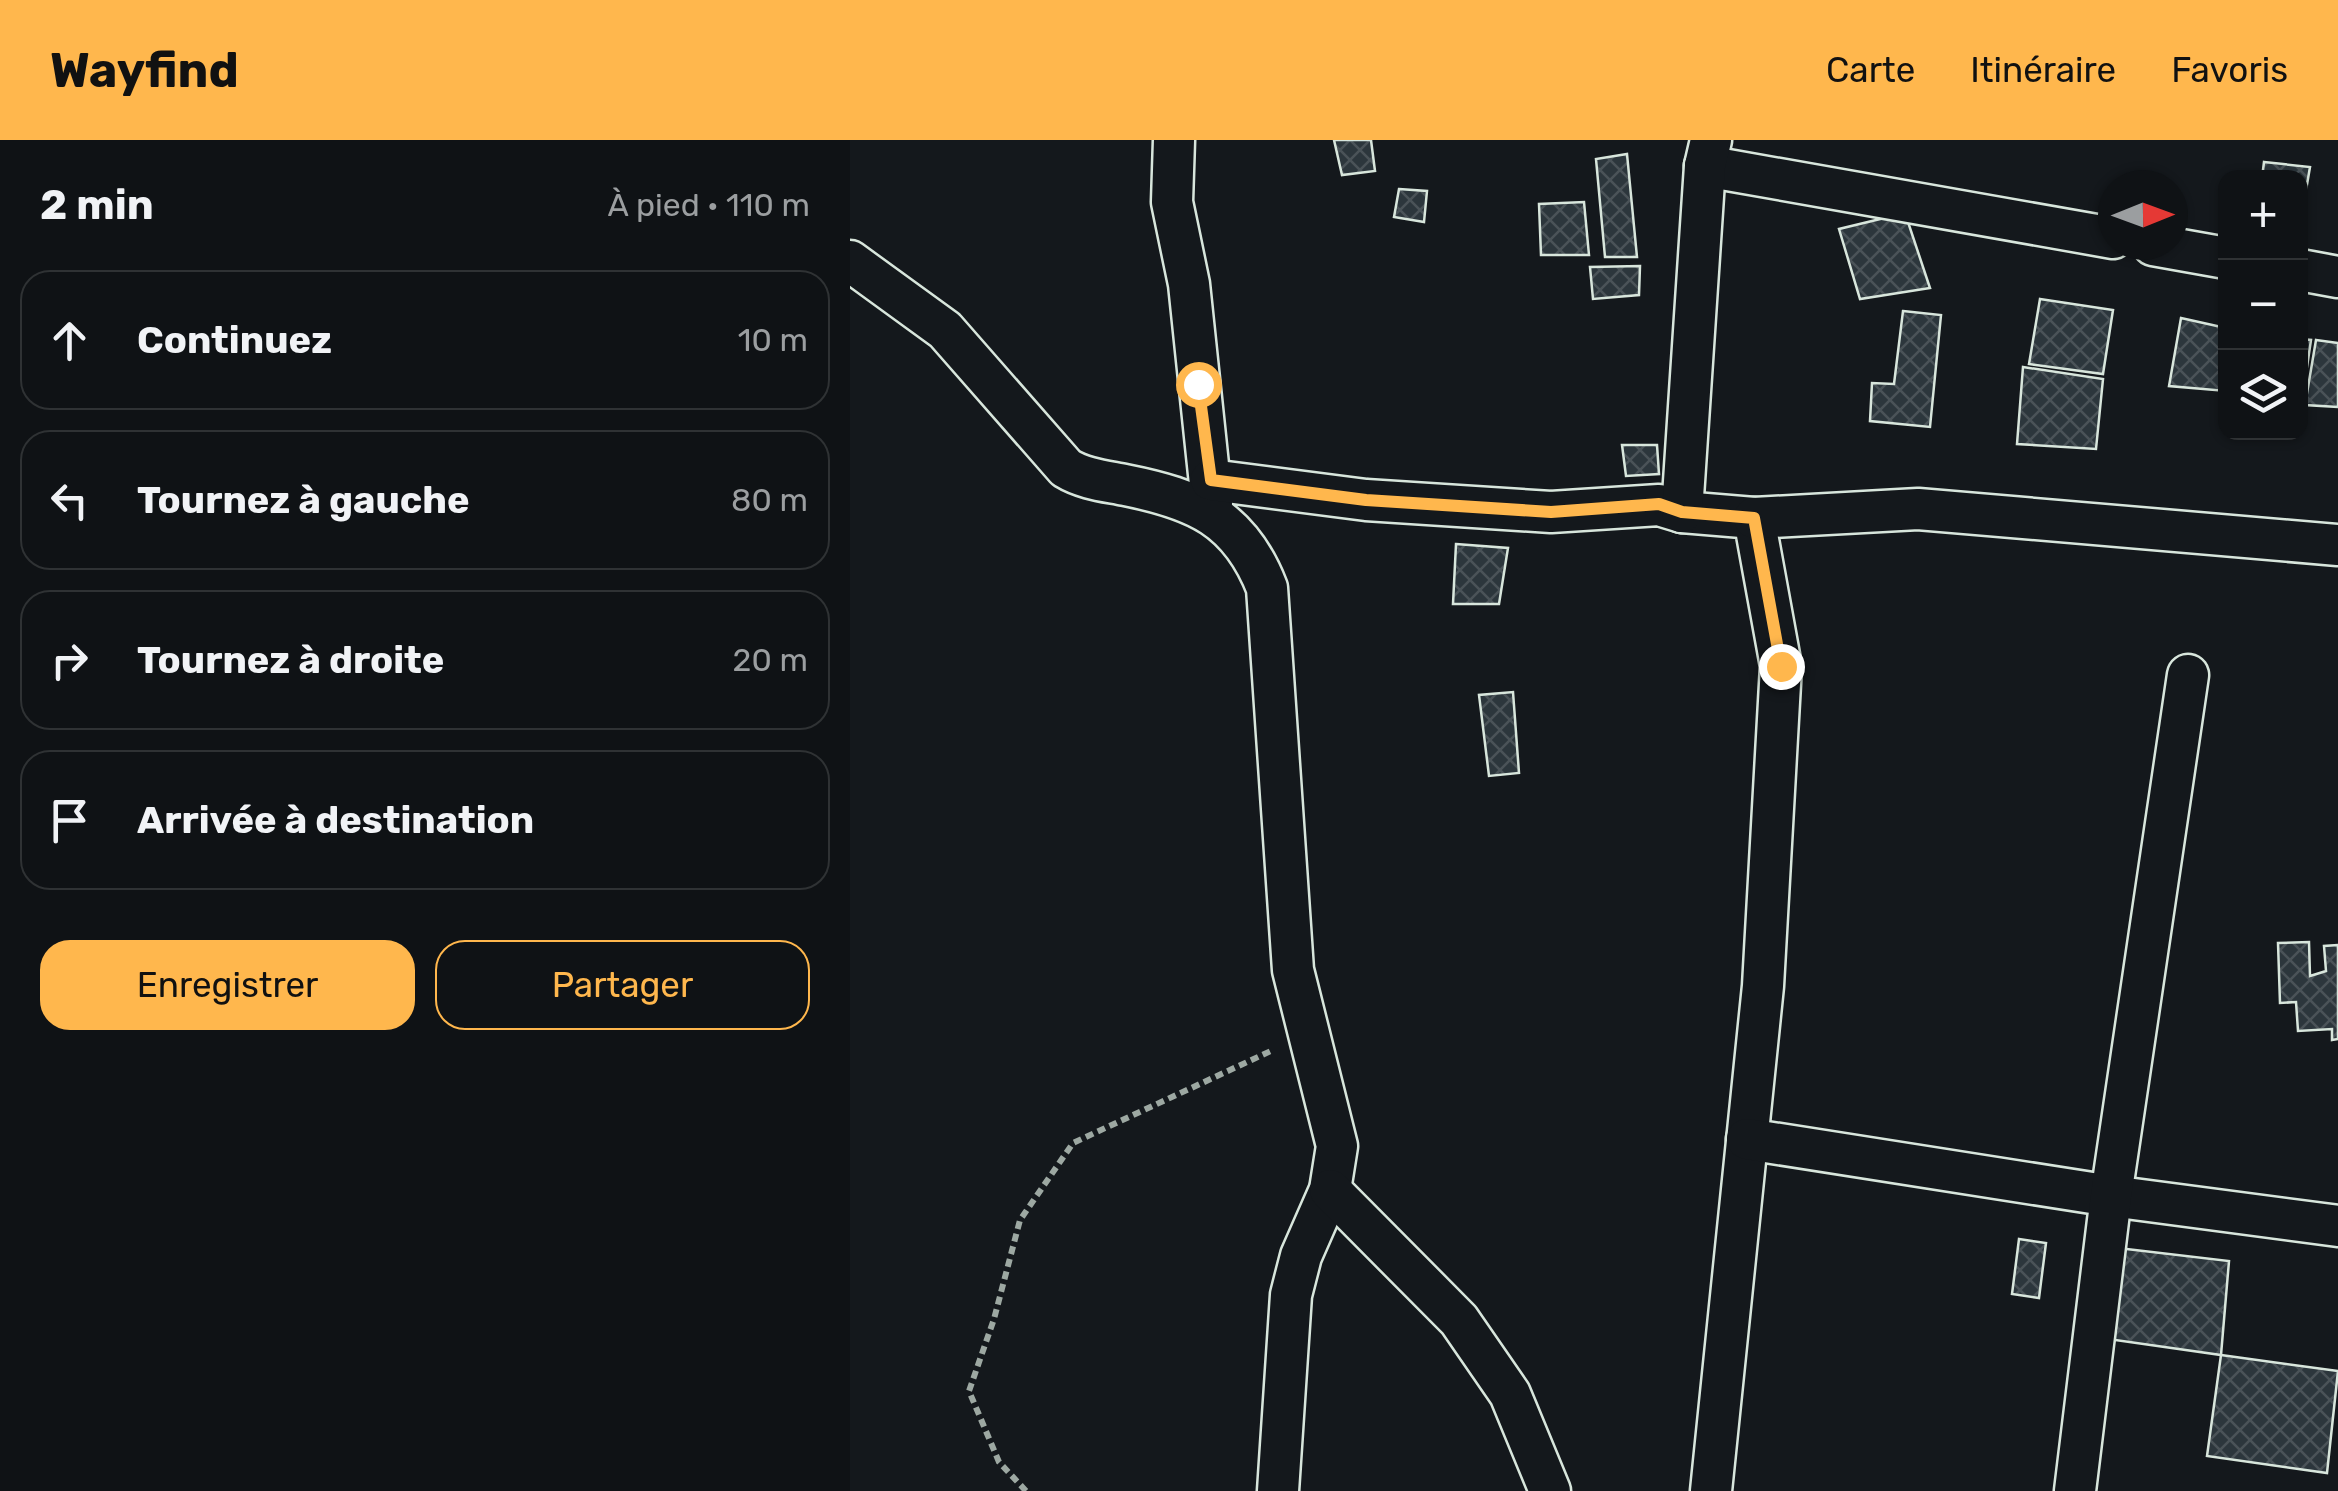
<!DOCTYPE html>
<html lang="fr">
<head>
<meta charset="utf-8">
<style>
	:root { --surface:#0f1215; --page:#1d2022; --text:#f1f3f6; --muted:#9b9ea0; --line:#2f3234; --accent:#ffb74d }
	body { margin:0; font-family:Rubik,sans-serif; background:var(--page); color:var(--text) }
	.controls { position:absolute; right:30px; top:30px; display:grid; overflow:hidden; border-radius:20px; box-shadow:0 2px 8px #0004 }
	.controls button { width:90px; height:90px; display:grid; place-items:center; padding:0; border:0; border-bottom:2px solid var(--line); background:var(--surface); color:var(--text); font:50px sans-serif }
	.compass { position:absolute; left:1248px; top:30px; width:90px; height:90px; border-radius:50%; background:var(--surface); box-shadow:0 2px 8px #0004; rotate:89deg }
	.stop { position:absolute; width:30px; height:30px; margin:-22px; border:8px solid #ffb74d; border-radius:50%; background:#fff }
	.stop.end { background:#ffb74d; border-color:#fff; box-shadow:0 2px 10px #0008 }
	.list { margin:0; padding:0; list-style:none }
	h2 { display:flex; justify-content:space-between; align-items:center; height:130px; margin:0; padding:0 40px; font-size:42px }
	h2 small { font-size:32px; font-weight:400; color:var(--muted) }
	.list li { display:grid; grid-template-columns:65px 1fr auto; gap:30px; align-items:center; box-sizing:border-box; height:140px; margin:0 20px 20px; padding:0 20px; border:2px solid var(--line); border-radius:30px }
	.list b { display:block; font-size:38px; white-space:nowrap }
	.list em { font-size:32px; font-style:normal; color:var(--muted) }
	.actions { display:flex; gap:20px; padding:30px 40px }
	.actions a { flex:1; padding:22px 0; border:2px solid var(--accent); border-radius:30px; text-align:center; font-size:35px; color:var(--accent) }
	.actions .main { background:var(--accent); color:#111 }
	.icon { flex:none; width:55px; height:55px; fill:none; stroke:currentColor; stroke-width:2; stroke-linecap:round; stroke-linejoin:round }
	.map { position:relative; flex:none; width:1488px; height:1351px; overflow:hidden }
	header { display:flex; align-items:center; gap:60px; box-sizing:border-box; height:140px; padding:0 50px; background:var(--accent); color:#111 }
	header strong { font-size:48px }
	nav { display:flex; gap:55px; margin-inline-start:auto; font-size:35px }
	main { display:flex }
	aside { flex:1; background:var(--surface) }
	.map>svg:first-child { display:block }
	.building { fill:url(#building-cross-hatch); stroke:#d8e6dc; stroke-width:2.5 }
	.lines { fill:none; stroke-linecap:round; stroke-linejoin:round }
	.minor-casing { stroke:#d8e6dc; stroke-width:45 }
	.path { stroke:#9da8a2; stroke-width:6; stroke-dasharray:8 5; stroke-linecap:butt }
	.minor { stroke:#14181c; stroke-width:40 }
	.route { stroke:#ffb74d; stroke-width:12 }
</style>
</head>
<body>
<header>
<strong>Wayfind</strong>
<nav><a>Carte</a><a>Itinéraire</a><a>Favoris</a></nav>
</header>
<main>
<aside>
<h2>2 min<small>À pied · 110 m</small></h2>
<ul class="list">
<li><svg class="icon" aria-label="ahead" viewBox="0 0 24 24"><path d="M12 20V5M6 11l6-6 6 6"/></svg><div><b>Continuez</b></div><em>10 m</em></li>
<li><svg class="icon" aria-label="left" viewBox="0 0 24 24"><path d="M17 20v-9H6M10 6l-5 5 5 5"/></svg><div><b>Tournez à gauche</b></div><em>80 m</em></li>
<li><svg class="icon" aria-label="right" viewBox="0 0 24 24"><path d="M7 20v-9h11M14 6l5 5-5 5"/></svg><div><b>Tournez à droite</b></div><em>20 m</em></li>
<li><svg class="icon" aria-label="arrive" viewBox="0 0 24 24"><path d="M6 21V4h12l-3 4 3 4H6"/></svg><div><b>Arrivée à destination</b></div></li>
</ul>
<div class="actions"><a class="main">Enregistrer</a><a>Partager</a></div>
</aside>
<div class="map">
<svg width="1488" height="1351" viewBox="0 0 1488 1351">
	<defs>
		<pattern id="building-cross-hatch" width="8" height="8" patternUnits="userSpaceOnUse" patternTransform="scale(2.5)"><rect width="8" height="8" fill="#2c363c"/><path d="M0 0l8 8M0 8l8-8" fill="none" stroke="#4a5358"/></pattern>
	</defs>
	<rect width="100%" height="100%" fill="#14181c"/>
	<g class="building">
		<path d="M484,0H521L525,31L492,35Z"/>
		<path d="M777,14L787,117H755L746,19Z"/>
		<path d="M1414,22L1460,27L1450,85V38H1412Z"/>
		<path d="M549,49L577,51L574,82L544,77Z"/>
		<path d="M734,62L739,115H691L689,64Z"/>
		<path d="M1055,73L1080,148L1010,159L989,89Z"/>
		<path d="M790,126L789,155L743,159L740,127Z"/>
		<path d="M1190,159L1263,170L1253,234L1179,224Z"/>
		<path d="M1053,171L1091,175L1080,287L1020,281L1022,243L1044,244Z"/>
		<path d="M1331,178L1376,188V251L1319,246Z"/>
		<path d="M1450,199L1461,200L1452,261H1450Z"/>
		<path d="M1466,200L1488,203V267L1455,265Z"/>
		<path d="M1173,227L1253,239L1246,309L1167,304Z"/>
		<path d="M772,305H807L809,334L776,336Z"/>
		<path d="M606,404L658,408L649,464H603Z"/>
		<path d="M663,552L669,633L639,636L629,555Z"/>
		<path d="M1459,802L1460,836L1476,831L1474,806L1488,805V899L1482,900V889L1448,891L1446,862L1430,863L1428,803Z"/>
		<path d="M1169,1099L1196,1103L1189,1158L1162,1154Z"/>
		<path d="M1268,1108L1379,1121L1371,1215L1258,1199Z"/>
		<path d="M1371,1215L1488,1231L1477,1333L1357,1316Z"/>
	</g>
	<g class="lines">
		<g class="minor-casing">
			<g id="minor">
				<path d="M324,0L322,62L339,144L362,363"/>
				<path d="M855,26L1263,98"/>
				<path d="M1303,105L1376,118"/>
				<path d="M0,121L95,190L216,328C234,339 255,341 275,345C346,359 390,378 417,448L443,830L487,1006L480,1050L451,1116L441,1155L428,1351"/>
				<path d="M1450,130L1488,137"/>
				<path d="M361,340L516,360L701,372L809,365L832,372L904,378L931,526L913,846L861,1351"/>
				<path d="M832,372L855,26L861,0"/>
				<path d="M904,378L1068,369L1488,405"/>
				<path d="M897,999L1261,1056L1488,1086"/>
				<path d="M480,1050L609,1180L660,1254L700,1351"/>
				<path d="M1225,1351L1261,1056L1338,535"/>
			</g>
		</g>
		<path class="path" d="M176,1351L149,1322L119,1251L144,1179L170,1080L223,1003L423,910"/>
		<use href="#minor" class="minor"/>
	</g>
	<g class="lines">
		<path class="route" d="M348,244L361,340L516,360L701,372L809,364L832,372L904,378L931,526"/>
	</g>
</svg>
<div class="controls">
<button>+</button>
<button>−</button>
<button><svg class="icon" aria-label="layers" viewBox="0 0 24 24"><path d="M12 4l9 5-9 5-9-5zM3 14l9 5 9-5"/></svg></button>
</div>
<svg class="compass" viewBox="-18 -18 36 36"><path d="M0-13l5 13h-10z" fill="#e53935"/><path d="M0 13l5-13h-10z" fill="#9b9ea0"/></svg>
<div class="stop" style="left:348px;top:244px"></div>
<div class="stop end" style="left:931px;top:526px"></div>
</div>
</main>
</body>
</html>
